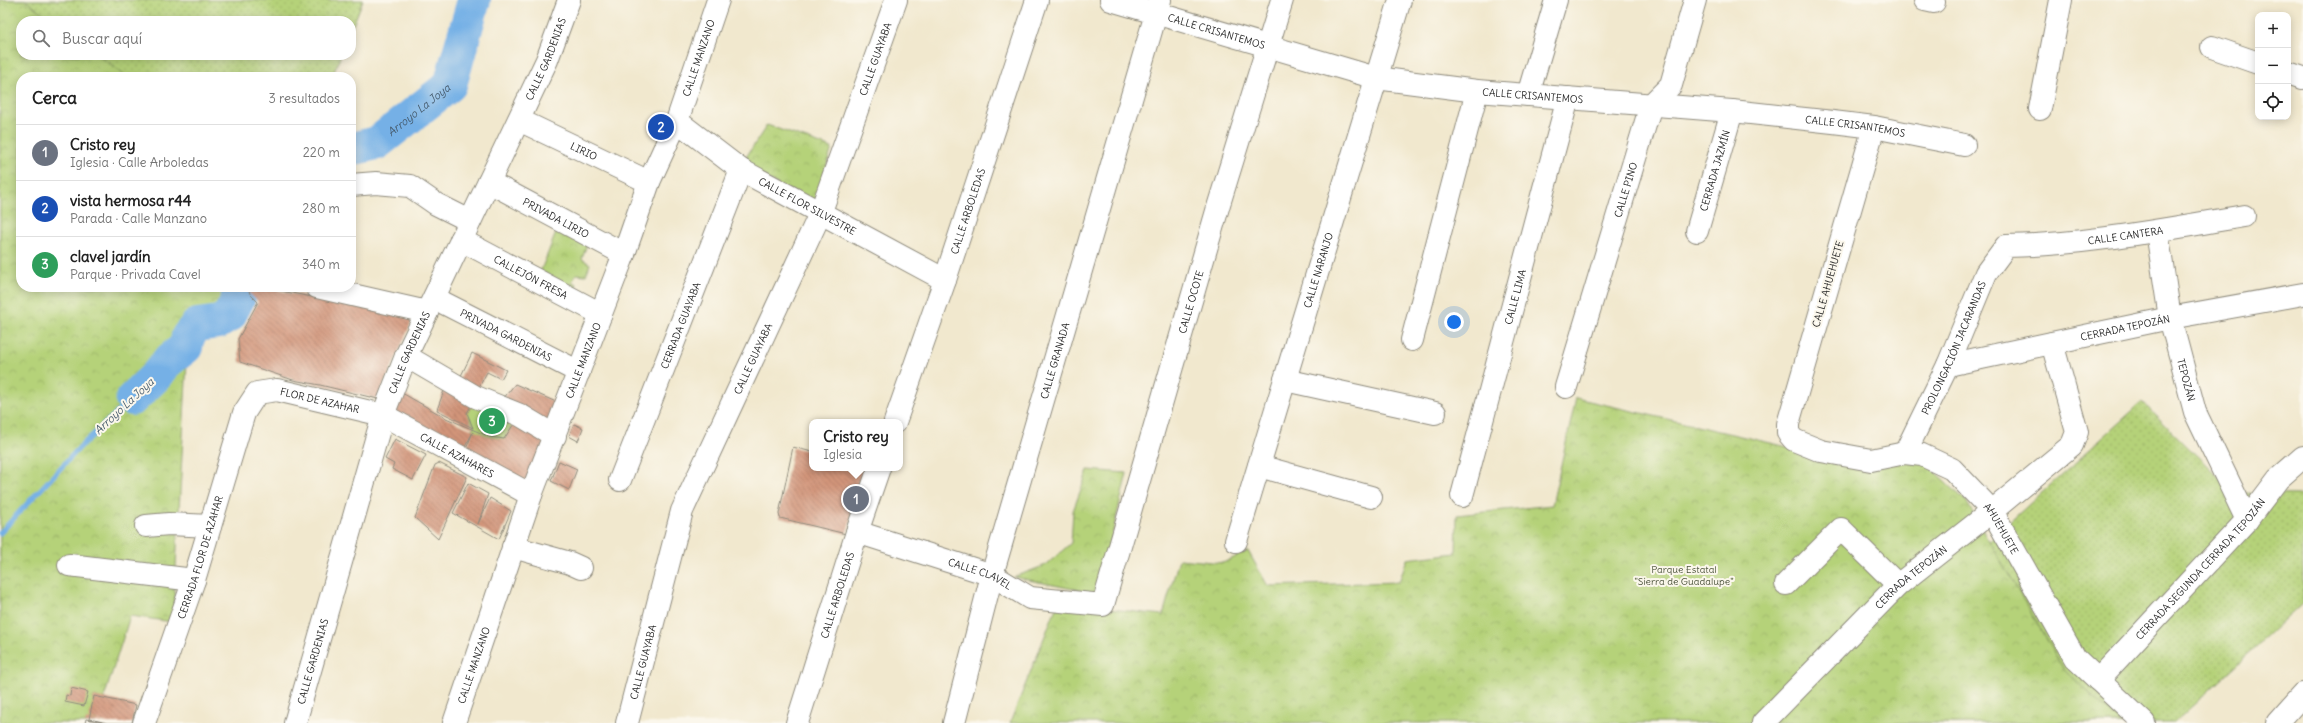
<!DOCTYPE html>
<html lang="es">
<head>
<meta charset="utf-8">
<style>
	:root { --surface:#fff; --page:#f6f6f6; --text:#222; --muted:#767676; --line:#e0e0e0; --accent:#0f766e }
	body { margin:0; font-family:Delius,sans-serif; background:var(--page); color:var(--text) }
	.controls { position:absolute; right:12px; top:12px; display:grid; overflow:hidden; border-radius:8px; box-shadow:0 2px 10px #0003 }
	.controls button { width:36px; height:36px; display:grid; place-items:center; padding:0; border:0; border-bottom:1px solid var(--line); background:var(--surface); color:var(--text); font:20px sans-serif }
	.you { position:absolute; left:1454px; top:322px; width:14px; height:14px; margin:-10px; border:3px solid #fff; border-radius:50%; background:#1a73e8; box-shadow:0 0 0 6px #1a73e833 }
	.badge { display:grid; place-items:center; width:26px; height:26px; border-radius:50%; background:var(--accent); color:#fff; font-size:13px; font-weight:700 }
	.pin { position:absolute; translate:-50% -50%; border:2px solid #fff; box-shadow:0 1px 4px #0006 }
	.popup { position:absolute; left:809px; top:419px; width:94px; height:52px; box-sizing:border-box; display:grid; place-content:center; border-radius:8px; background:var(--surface); filter:drop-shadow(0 1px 3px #0005); font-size:13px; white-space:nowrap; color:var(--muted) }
	.popup b { font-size:15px; color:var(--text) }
	.popup::after { content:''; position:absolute; left:50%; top:100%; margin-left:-8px; border:8px solid transparent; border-top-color:var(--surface) }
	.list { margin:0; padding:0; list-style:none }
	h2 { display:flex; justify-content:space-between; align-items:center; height:52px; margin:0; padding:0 16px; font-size:17px }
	h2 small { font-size:13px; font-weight:400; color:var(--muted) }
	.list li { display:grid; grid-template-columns:26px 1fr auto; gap:12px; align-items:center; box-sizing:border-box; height:56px; padding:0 16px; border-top:1px solid var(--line) }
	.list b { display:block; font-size:15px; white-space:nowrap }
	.list p { margin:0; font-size:13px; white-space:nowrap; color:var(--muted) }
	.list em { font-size:13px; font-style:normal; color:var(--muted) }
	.icon { flex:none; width:22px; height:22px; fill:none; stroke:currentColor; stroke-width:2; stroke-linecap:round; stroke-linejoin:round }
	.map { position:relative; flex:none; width:2303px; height:723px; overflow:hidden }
	.search { position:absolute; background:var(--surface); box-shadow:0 2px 10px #0003; left:16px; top:16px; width:340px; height:44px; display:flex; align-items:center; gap:10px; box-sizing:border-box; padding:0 14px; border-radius:16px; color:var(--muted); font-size:15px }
	.panel { position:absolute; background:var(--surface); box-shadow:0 2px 10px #0003; left:16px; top:72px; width:340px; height:220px; border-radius:16px }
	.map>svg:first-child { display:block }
	.grass { fill:url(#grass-dots); stroke:#707e52 }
	.park { fill:url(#park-crowns); stroke:#707e52 }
	.garden { fill:#b5d279; stroke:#707e52 }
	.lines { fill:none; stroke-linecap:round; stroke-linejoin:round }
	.stream { stroke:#75b0e6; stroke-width:5.5 }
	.river { stroke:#75b0e6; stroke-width:34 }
	.building { fill:url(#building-back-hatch) }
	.minor-casing { stroke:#8e8a7c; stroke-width:24 }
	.minor { stroke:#fff; stroke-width:22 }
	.labels { text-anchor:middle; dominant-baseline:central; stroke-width:4; stroke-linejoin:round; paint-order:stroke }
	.street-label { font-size:10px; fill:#2b2b2b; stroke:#fbf7ec }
	.park-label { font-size:10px; fill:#4e553e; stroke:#fbf7ec }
	.water-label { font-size:11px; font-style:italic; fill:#455a6c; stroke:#fbf7ec }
</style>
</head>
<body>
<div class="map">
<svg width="2303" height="723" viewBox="0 0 2303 723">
	<defs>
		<pattern id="grass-dots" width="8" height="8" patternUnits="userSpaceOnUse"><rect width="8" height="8" fill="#b5d279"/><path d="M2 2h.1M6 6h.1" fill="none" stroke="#9cb469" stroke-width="1.8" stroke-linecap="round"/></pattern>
		<pattern id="park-crowns" width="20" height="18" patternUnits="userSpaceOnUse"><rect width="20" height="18" fill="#b5d279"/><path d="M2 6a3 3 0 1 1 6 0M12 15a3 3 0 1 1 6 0" fill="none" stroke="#9cb469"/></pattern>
		<pattern id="building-back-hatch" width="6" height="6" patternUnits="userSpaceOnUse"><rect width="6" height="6" fill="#d29479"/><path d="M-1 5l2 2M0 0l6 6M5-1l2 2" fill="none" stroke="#ab7963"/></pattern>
	</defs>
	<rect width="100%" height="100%" fill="#fbf7ec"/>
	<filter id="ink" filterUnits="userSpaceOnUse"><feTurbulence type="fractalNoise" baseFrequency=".025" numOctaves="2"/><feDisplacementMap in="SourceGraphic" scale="8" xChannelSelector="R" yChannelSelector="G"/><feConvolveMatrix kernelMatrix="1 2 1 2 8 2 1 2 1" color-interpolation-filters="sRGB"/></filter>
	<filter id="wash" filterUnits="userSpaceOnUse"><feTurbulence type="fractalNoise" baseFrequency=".012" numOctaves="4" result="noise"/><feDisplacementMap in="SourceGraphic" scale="16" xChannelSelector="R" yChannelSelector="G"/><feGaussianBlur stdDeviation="0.9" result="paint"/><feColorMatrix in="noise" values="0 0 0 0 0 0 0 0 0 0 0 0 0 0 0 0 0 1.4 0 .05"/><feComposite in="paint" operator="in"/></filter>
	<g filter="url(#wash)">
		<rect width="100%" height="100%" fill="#f1e8ce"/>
		<g class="grass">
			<path d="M0,0H363L351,30V21H21V55H341L332,77H21V287L0,557Z"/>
			<path d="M2142,402L2236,494L2303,495V603L2174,723H1788Z"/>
		</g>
		<g class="park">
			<path d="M0,0H25L53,21H21V55H98L127,77H21V287H227L187,362L173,622L130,616L96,723H0Z"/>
			<path d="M767,125L832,148L815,204L741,165Z"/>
			<path d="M560,223L589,238L582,259L590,264L586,275L576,274L572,282L577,284L574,291L537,280Z"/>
			<path d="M1576,398L1870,466L1918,456L1966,501L2064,670L2122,723H1010L1058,603L1163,615L1179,559L1223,563L1248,551L1268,586L1399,582L1407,559L1456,553L1457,515L1552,505Z"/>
			<path d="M1088,470L1127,473L1098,594L1014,577L1046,565L1071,543L1073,511Z"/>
		</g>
		<path class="garden" d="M473,402L517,417L504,439L490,437L472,430L474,426L467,413Z"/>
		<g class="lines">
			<path class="stream" d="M0,533L81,446L132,399"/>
			<g class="river">
				<path id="s1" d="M351,149L377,143L450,85L474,0"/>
				<path d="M132,399L156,376L168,361L186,347L188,336L197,325L219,322L229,316L239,297L237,287"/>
			</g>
		</g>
		<g id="blocks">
			<g class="building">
				<path d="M248,287L266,288L414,317L378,399L320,385L293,380L240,362L238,339L258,302L250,294Z"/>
				<path d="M472,353L506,370L501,379L487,372L478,389L459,380Z"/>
				<path d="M515,384L563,405L553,431L499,404Z"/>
				<path d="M446,385L474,401L467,413L473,428L437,410Z"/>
				<path d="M402,393L446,418L490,437L504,439L519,416L553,439L531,486L464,454L473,432L461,454L391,412Z"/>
				<path d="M574,424L583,428L578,441L569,436Z"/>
				<path d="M395,439L426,455L413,480L392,469L394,464L385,459Z"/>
				<path d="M793,447L812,452V468L870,470L846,534L780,518L779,514Z"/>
				<path d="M559,461L577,469L569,490L551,481Z"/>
				<path d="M439,463L467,477L438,539L415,518L435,465Z"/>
				<path d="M468,483L488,494L478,524L490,498L511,511L499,539L453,513Z"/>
				<path d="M71,688L88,692L84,706L65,702L66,695L70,696Z"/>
				<path d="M94,696L136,705L132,723H108L89,719Z"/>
				<path d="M86,719L102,722L101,723H85Z"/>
			</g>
		</g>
	</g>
	<g filter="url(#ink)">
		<use href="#blocks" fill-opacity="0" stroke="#8e8a7c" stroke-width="1"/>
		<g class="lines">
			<g class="minor-casing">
				<g id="minor">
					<path id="s2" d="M1111,0L1376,78L1477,91L1732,111L1833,122L1874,127L1964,145"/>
					<path d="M1925,0L1934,2"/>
					<path d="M2212,47L2258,63"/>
					<path d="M2288,73L2303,78"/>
					<path d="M1528,95L1556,0"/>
					<path d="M2040,109L2061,0"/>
					<path id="s3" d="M519,120L649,182"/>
					<path id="s4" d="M677,121L741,170L945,280"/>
					<path id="s5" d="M1874,127L1788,424V433L1794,440L1821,451L1871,460L1905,453L1922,455L1952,469L1992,511L2075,658L2144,723"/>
					<path id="s6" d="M489,182L624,254"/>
					<path d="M351,185L376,183L410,186L436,204L470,221"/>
					<path id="s7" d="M1697,231L1732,111"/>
					<path id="s8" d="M2157,231L2170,318L2195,412L2247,520"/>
					<path id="s9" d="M461,240L601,314"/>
					<path d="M317,287L427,312"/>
					<path id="s10" d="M434,298L579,372"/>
					<path d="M1412,340L1477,91"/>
					<path d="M406,356L476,397L520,415L555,436"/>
					<path id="s11" d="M1948,365L2170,318L2303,294"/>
					<path d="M1285,380L1435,413"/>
					<path id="s12" d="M1566,387L1651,105L1671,85L1695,0"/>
					<path id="s13" d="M895,422L945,280L1037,0"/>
					<path id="s14" d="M1905,453L1948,365L1986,273L2006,246C2086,245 2165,229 2244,216"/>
					<path d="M1259,466L1371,497"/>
					<path id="s15" d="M620,480L741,170"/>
					<path id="s16" d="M1462,496L1568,98"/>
					<path d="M146,526L169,524L210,526"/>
					<path id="s17" d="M857,532L992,575L1030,598L1103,605L1219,204L1282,0"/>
					<path id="s18" d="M1236,541L1400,0"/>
					<path d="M513,547L570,563L581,568"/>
					<path d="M69,565L194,580"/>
					<path d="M1786,584L1841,529L1898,585"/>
					<path id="s19" d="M2098,680L2247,520L2278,479L2303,457"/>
					<path id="s20" d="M144,723L194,580L244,413L257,393L277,390L383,415L531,495"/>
					<path id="s21" d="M295,723L383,415L406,356L547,60L569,0"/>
					<path id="s22" d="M454,723L531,495L624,254L649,182L677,121L718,0"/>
					<path id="s23" d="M627,723L682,511L820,214L896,0"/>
					<path id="s24" d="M797,723L857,532L879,468"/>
					<path id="s25" d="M954,723L992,575L1160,0"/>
					<path id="s26" d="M1763,723L1898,585L1992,511L2072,445L2077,432L2052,343"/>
					<path d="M2277,723L2303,694"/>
				</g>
			</g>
			<use href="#minor" class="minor"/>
		</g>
	</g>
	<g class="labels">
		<g class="street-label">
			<text stroke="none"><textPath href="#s2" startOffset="110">CALLE CRISANTEMOS</textPath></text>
			<text stroke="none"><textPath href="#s22" startOffset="709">CALLE MANZANO</textPath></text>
			<text stroke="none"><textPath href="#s21" startOffset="712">CALLE GARDENIAS</textPath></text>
			<text stroke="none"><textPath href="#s23" startOffset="711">CALLE GUAYABA</textPath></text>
			<text stroke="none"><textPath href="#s2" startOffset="434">CALLE CRISANTEMOS</textPath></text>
			<text stroke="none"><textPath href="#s2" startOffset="758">CALLE CRISANTEMOS</textPath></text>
			<text stroke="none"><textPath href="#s3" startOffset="72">LIRIO</textPath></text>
			<text stroke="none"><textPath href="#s7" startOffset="63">CERRADA JAZMÍN</textPath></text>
			<text stroke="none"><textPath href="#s12" startOffset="206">CALLE PINO</textPath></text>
			<text stroke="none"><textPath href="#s4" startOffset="156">CALLE FLOR SILVESTRE</textPath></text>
			<text stroke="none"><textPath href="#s13" startOffset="223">CALLE ARBOLEDAS</textPath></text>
			<text stroke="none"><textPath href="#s6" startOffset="76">PRIVADA LIRIO</textPath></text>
			<text stroke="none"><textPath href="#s14" startOffset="351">CALLE CANTERA</textPath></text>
			<text stroke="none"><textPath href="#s18" startOffset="283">CALLE NARANJO</textPath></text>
			<text stroke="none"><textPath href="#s9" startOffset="79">CALLEJÓN FRESA</textPath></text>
			<text transform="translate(1828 284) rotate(-74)">CALLE AHUEHUETE</text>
			<text stroke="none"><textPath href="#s16" startOffset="206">CALLE LIMA</textPath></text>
			<text stroke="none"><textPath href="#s17" startOffset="575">CALLE OCOTE</textPath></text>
			<text stroke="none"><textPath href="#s15" startOffset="166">CERRADA GUAYABA</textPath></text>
			<text stroke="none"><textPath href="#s11" startOffset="181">CERRADA TEPOZÁN</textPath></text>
			<text stroke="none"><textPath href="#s10" startOffset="81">PRIVADA GARDENIAS</textPath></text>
			<text stroke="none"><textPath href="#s14" startOffset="116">PROLONGACIÓN JACARANDAS</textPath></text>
			<text stroke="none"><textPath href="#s21" startOffset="388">CALLE GARDENIAS</textPath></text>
			<text stroke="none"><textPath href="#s23" startOffset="387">CALLE GUAYABA</textPath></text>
			<text stroke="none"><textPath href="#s22" startOffset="385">CALLE MANZANO</textPath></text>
			<text stroke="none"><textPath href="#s25" startOffset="376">CALLE GRANADA</textPath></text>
			<text stroke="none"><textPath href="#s8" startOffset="152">TEPOZÁN</textPath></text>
			<text stroke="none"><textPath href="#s20" startOffset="414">FLOR DE AZAHAR</textPath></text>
			<text stroke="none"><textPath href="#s20" startOffset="563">CALLE AZAHARES</textPath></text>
			<text stroke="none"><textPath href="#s5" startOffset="570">AHUEHUETE</textPath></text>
			<text stroke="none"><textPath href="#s20" startOffset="175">CERRADA FLOR DE AZAHAR</textPath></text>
			<text stroke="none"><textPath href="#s19" startOffset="151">CERRADA SEGUNDA CERRADA TEPOZÁN</textPath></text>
			<text stroke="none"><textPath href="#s17" startOffset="130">CALLE CLAVEL</textPath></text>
			<text stroke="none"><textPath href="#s26" startOffset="208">CERRADA TEPOZÁN</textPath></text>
			<text stroke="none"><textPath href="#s24" startOffset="134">CALLE ARBOLEDAS</textPath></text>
			<text stroke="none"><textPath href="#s21" startOffset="64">CALLE GARDENIAS</textPath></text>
			<text stroke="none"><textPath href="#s23" startOffset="63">CALLE GUAYABA</textPath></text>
			<text stroke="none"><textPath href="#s22" startOffset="61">CALLE MANZANO</textPath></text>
		</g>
		<g class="park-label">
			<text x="1684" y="569">Parque Estatal<tspan x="1684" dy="12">"Sierra de Guadalupe"</tspan></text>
		</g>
		<g class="water-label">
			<text stroke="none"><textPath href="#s1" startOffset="80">Arroyo La Joya</textPath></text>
			<text transform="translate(124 406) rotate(-43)">Arroyo La Joya</text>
		</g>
	</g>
</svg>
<div class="controls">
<button>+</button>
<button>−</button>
<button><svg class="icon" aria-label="locate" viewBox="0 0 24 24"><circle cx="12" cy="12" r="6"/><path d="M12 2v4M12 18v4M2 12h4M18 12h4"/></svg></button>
</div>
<div class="you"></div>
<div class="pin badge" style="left:856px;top:499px;background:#6b7280">1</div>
<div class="popup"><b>Cristo rey</b>Iglesia</div>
<div class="pin badge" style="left:661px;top:127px;background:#1a4fb4">2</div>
<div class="pin badge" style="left:492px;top:421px;background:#2e9e5b">3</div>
<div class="search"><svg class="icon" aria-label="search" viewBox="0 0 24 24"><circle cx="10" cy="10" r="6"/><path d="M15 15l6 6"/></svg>Buscar aquí</div>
<section class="panel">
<h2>Cerca<small>3 resultados</small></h2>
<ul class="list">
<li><span class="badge" style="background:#6b7280">1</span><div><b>Cristo rey</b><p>Iglesia · Calle Arboledas</p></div><em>220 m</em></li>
<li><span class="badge" style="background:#1a4fb4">2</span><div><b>vista hermosa r44</b><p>Parada · Calle Manzano</p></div><em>280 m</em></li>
<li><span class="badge" style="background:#2e9e5b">3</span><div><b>clavel jardín</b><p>Parque · Privada Cavel</p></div><em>340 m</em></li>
</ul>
</section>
</div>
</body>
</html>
